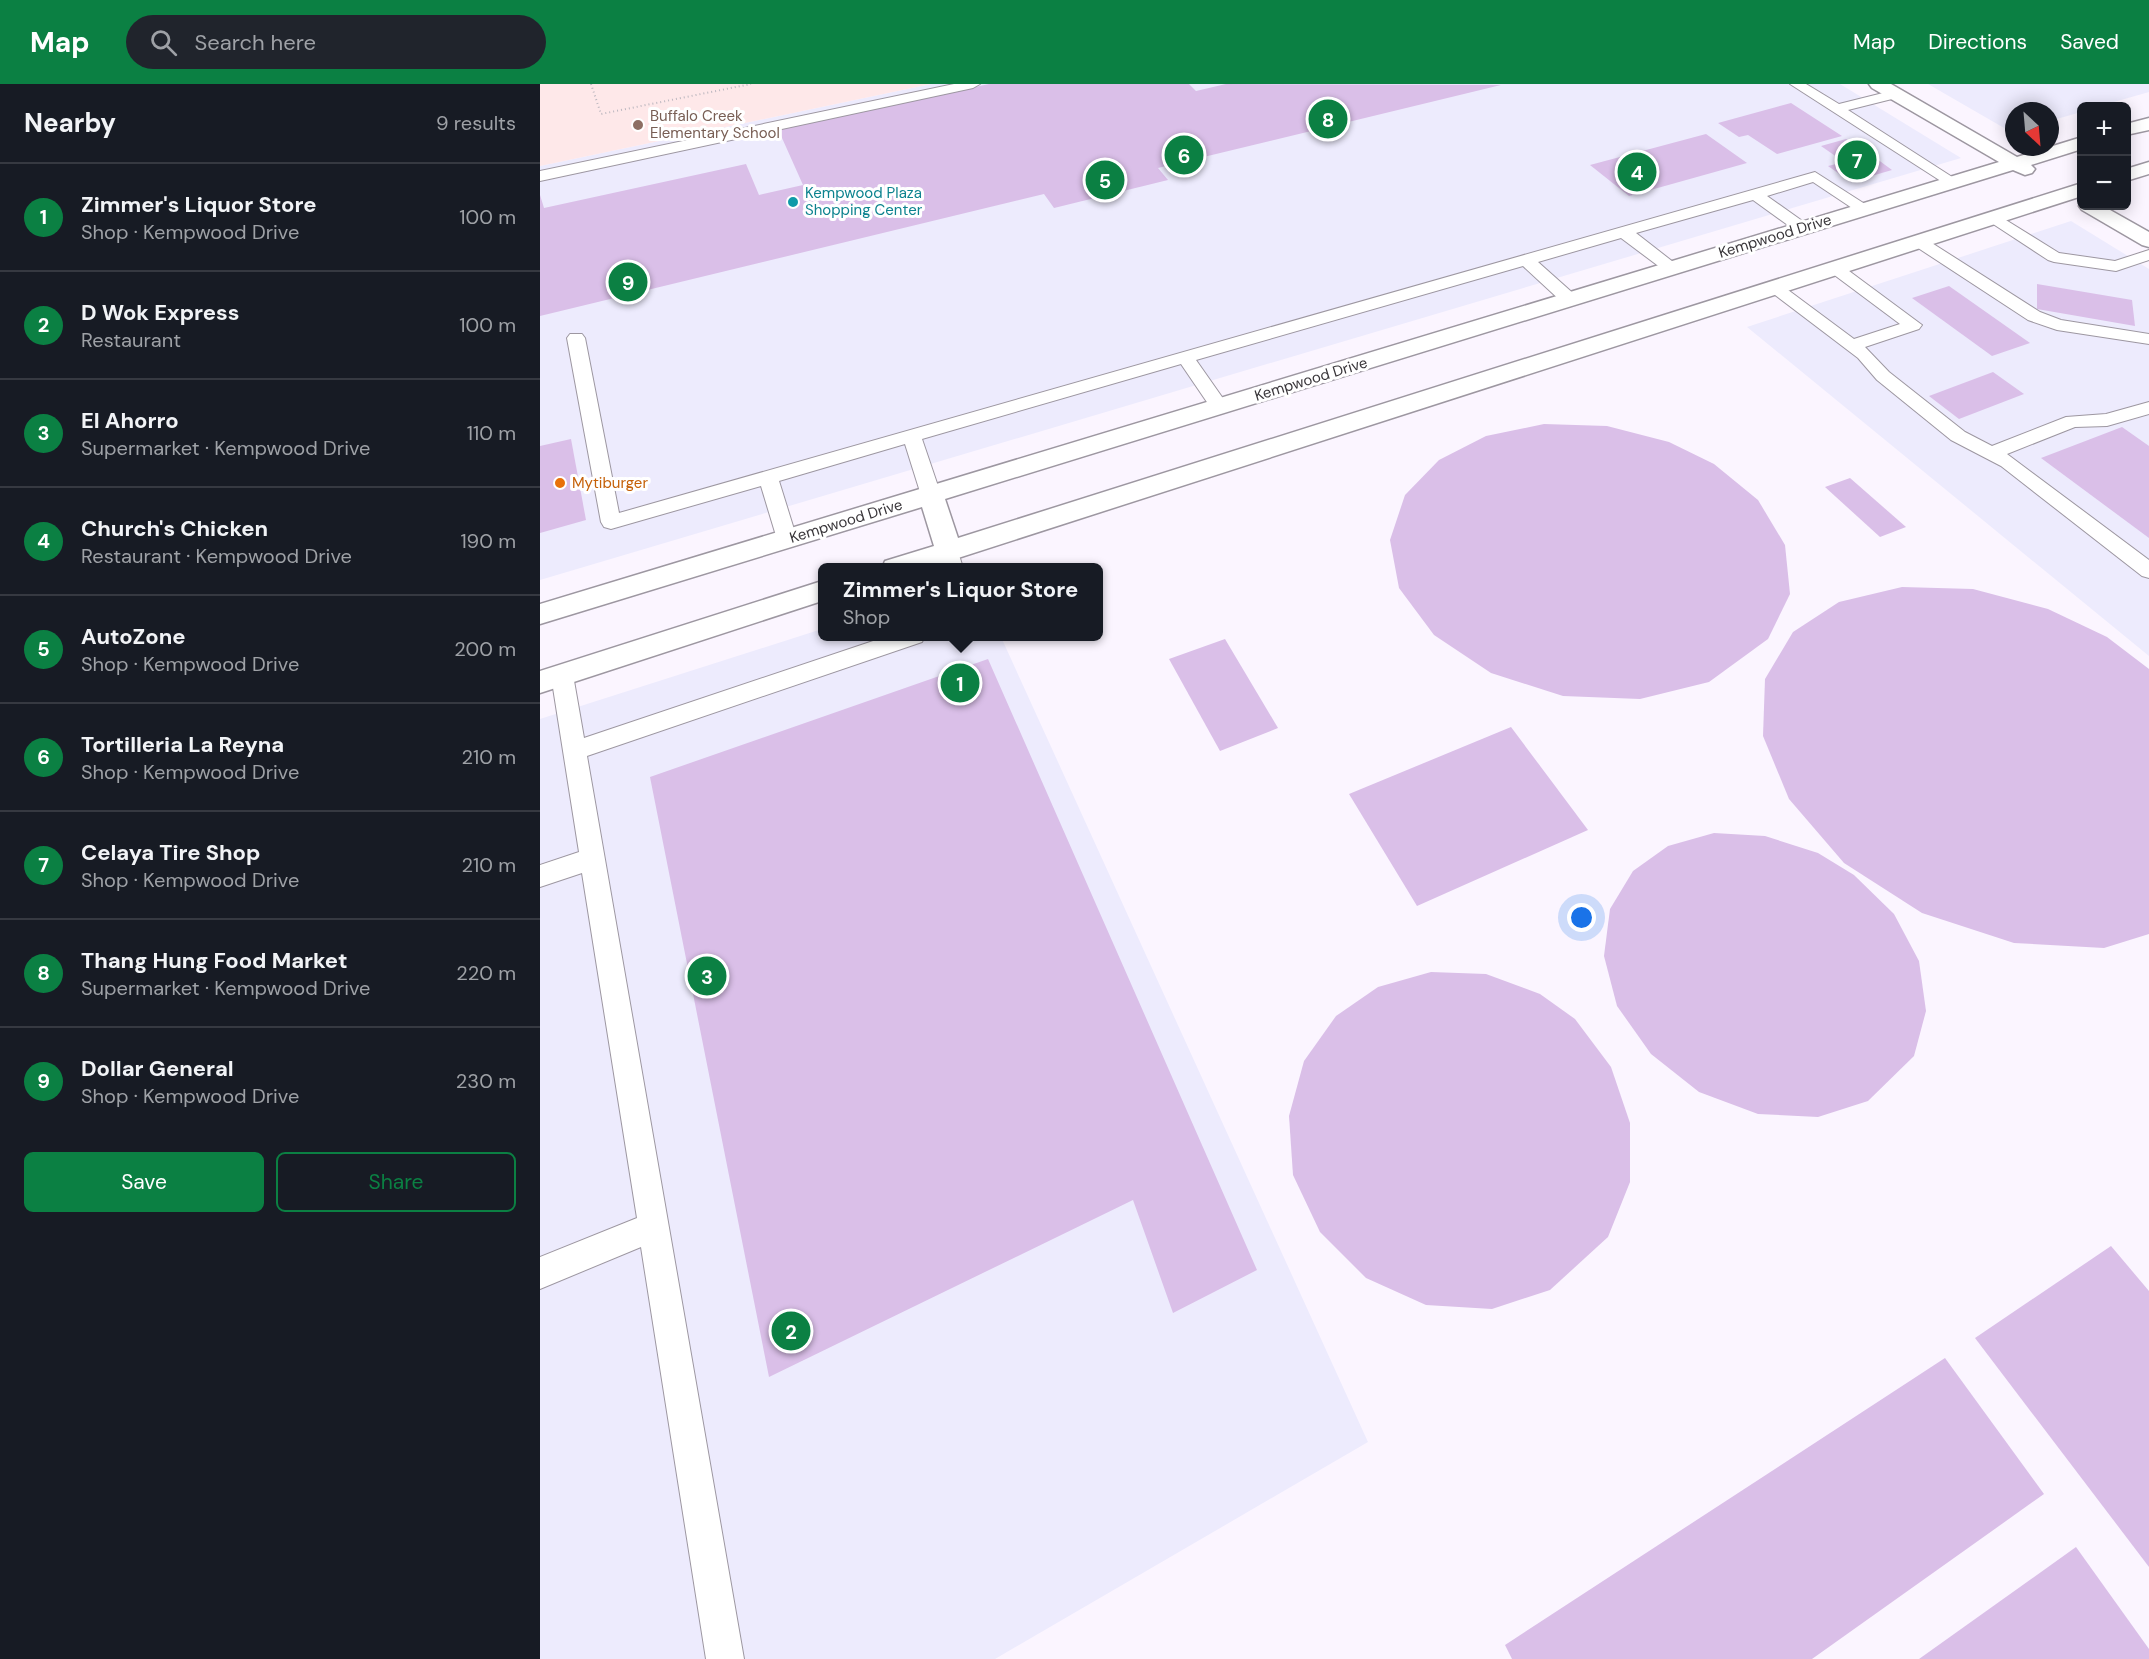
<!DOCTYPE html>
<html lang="en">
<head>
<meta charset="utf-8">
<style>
	:root { --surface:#171b24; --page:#20242c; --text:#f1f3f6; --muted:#9ea1a6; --line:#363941; --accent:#0b8043 }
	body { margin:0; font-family:"DM Sans",sans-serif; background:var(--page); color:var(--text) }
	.controls { position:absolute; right:18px; top:18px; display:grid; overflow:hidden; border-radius:9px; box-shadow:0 3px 15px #0003 }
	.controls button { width:54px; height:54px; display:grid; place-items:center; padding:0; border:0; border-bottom:2px solid var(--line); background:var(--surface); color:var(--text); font:30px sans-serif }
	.compass { position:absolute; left:1465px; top:18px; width:54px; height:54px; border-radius:50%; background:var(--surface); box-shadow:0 3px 15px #0003; rotate:154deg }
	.you { position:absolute; left:1042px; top:834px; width:21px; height:21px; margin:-15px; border:4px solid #fff; border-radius:50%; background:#1a73e8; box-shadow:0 0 0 9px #1a73e833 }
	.badge { display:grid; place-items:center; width:39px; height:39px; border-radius:50%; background:var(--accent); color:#fff; font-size:20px; font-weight:700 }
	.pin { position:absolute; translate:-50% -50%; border:3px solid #fff; box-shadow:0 2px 6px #0006 }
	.popup { position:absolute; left:278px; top:479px; width:285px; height:78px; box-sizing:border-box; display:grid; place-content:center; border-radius:9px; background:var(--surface); filter:drop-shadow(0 2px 4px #0005); font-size:20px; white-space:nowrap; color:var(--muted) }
	.popup b { font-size:22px; color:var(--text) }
	.popup::after { content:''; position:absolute; left:50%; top:100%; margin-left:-12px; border:12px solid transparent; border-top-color:var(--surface) }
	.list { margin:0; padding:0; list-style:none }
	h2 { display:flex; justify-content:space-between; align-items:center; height:78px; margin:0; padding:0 24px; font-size:26px }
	h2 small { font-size:20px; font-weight:400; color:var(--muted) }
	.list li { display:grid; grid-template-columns:39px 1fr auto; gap:18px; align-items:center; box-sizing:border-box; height:108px; padding:0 24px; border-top:2px solid var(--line) }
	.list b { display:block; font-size:22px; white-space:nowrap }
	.list p { margin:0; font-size:20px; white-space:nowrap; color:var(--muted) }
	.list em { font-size:20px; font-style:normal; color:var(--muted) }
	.actions { display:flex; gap:12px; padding:18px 24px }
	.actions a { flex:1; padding:14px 0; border:2px solid var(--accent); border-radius:9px; text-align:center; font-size:21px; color:var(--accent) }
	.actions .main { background:var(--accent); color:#fff }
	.icon { flex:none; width:33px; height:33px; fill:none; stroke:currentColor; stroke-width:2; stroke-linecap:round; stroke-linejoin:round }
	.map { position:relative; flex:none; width:1609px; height:1575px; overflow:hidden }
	header { display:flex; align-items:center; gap:36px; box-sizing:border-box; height:84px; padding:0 30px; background:var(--accent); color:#fff }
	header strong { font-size:28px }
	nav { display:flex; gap:33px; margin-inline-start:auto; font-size:21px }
	.search { width:420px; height:54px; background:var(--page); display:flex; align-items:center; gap:15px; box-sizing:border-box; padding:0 21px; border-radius:33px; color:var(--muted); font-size:22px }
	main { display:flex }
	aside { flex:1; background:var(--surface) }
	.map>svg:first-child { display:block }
	.commercial { fill:#edebfd }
	.education { fill:#fee8e9 }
	.building { fill:#dabfe8 }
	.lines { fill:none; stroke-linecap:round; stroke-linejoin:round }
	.lane-casing { stroke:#9d97a1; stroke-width:2 }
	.secondary-casing { stroke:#9d97a1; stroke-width:3 }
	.path { stroke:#bcb7bf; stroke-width:2; stroke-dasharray:1 3; stroke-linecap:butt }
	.lane { fill:#fff; fill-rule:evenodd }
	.secondary { fill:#fff; fill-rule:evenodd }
	.education-dot { fill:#8d6e63; stroke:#fff; stroke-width:2 }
	.culture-dot { fill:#0f9aa8; stroke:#fff; stroke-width:2 }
	.food-dot { fill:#e8710a; stroke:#fff; stroke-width:2 }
	.labels { text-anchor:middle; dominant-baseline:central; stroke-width:6; stroke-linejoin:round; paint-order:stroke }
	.far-education-label { font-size:15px; fill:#785e54; stroke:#fff; text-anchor:start }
	.far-culture-label { font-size:15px; fill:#0d838f; stroke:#fff; text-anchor:start }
	.far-street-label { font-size:15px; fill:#383539; stroke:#fff }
	.far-food-label { font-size:15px; fill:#c56008; stroke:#fff; text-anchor:start }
</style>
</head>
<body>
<header>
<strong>Map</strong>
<div class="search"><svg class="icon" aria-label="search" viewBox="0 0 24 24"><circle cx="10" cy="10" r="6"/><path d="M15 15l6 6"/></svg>Search here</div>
<nav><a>Map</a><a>Directions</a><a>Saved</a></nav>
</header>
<main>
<aside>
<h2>Nearby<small>9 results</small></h2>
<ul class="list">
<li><span class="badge">1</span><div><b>Zimmer's Liquor Store</b><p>Shop · Kempwood Drive</p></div><em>100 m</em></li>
<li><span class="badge">2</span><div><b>D Wok Express</b><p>Restaurant</p></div><em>100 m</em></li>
<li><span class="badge">3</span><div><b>El Ahorro</b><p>Supermarket · Kempwood Drive</p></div><em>110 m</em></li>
<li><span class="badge">4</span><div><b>Church's Chicken</b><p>Restaurant · Kempwood Drive</p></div><em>190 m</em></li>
<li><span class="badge">5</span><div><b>AutoZone</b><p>Shop · Kempwood Drive</p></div><em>200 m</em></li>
<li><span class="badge">6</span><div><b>Tortilleria La Reyna</b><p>Shop · Kempwood Drive</p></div><em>210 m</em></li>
<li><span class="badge">7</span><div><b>Celaya Tire Shop</b><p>Shop · Kempwood Drive</p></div><em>210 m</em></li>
<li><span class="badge">8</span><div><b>Thang Hung Food Market</b><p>Supermarket · Kempwood Drive</p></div><em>220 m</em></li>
<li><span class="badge">9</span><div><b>Dollar General</b><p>Shop · Kempwood Drive</p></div><em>230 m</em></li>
</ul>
<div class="actions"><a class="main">Save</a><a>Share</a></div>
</aside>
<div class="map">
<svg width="1609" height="1575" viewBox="0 0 1609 1575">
	<rect width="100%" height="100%" fill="#fbf5ff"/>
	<g class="commercial">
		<path d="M391,0H1300L1421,74L0,496V82Z"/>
		<path d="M1388,0H1609V8L1560,22H1542L1541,28L1510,37V27H1474V48H1471Z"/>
		<path d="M1531,137L1609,185V572L1207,243Z"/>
		<path d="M282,545V552L461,553L828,1358L455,1575H0V635Z"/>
	</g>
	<path class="education" d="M0,0H391L0,82Z"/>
	<g class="building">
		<path d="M449,0H649L656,7L686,0L961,1L618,84L628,96L514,124L504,110L0,232V111L4,124L206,80L219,111L263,101L238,45Z"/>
		<path d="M1251,19L1302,52L1237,70L1208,51L1199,53L1178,39Z"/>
		<path d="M1166,50L1207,79L1089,112L1050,81Z"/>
		<path d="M1306,55L1337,75L1352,86L1311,98L1288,82L1304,78L1281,62Z"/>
		<path d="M1497,200L1592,216L1595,242L1497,225Z"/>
		<path d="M1409,202L1490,259L1452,272L1372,214Z"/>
		<path d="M1453,288L1484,310L1419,335L1389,312Z"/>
		<path d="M1004,340L1067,342L1129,358L1174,380L1218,416L1245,461L1250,510L1228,555L1169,598L1100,615L1023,612L951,589L894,551L859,504L850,456L865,411L899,376L946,352Z"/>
		<path d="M1582,343L1609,362V454L1501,374Z"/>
		<path d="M31,355L46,436L0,449V362Z"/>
		<path d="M1310,394L1366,443L1340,453L1285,403Z"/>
		<path d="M1362,503L1433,505L1508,525L1567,553L1609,585V850L1564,864L1474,859L1382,829L1304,779L1249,715L1223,652L1225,595L1253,548L1299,518Z"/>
		<path d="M685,555L738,644L680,667L629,575Z"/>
		<path d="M448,575L717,1186L633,1229L593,1116L229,1293L110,693Z"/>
		<path d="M971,643L1048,746L877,822L809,710Z"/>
		<path d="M1174,749L1225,752L1278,769L1314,791L1354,830L1379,877L1386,927L1374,972L1328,1017L1278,1033L1218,1030L1159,1008L1111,970L1077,922L1064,872L1070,825L1093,787L1128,762Z"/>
		<path d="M891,888L946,890L1000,910L1035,935L1071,983L1090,1039V1098L1068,1153L1010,1206L952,1225L886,1221L826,1194L780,1148L753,1091L749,1032L764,977L796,932L838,903Z"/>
		<path d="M1571,1162L1609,1207V1483L1435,1254Z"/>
		<path d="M1405,1274L1504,1410L1272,1575H972L965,1561Z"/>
		<path d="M1536,1463L1609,1565V1575H1379Z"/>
	</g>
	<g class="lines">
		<g class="lane-casing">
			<g id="lane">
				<path d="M414,0H440L433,4L0,97V87Z"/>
				<path d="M1250,0H1266L1299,20L1355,6L1360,7L1362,10L1360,13L1308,26L1420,98L1417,101H1407Z"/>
				<path d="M1275,88L1328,122L1331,125L1328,128H1318L1273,98L1227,112L1268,141L1270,144L1268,147H1256L1213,116L1096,149L1137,181L1139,184L1137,187H1125L1081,154L998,178L1035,211L1037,215L1035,219H1023L983,182L656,276L689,323L687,327H673L641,280L382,355L401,411L398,416L391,418L384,416L381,411L365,360L239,397L257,455L254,460L247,462L240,460L237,455L221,402L71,445L64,443L61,438L27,254L30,250H42L45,254L79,429Z"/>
				<path d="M1453,128L1519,169L1575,177L1609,166V176L1576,187L1514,178L1508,176L1447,136L1445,133L1447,130Z"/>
				<path d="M1378,152L1384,154L1500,228L1521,236L1609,250V260L1517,246L1488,236L1372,160L1370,157Z"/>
				<path d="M1295,179L1301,181L1382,241L1379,245L1325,263L1349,288L1425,348L1452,362L1526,333L1566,330L1609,318V330L1567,342L1535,343L1467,370L1609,476V494L1602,492L1461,382L1411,356L1337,296L1318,274L1226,204L1234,199L1240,200L1314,255L1360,240L1289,187L1287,184L1289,181Z"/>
				<path d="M409,459L416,461L423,484H402L399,466L402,461Z"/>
				<path d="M348,552H385L382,558L47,672L204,1575H166L101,1163L0,1205V1173L97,1134L42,789L0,803V781L39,768L11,591L14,585L22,582L30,585L33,591L44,654Z"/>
			</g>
		</g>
		<g class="secondary-casing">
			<g id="secondary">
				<path d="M1329,0H1351L1477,73L1542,53V65L1491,81L1495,85L1492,89L1485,91L1473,86L405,415L418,454L1542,99V112L387,484H342L345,477L394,462L382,423L0,540V520L1459,78L1332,4Z"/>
				<path d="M1609,34V46L1586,51V40Z"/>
				<path d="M1609,78V90L1586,97V85Z"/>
				<path d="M1542,118V122H1563L1609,148V163L1602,161L1542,126L1539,122Z"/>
				<path d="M282,497V517L0,609V587Z"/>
			</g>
		</g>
		<path class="path" d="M51,0L61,30L211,0"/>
		<use href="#lane" class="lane"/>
		<use href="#secondary" class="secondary"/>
	</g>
	<circle class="education-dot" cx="98" cy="41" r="6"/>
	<circle class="culture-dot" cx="253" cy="118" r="6"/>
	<circle class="food-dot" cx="20" cy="399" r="6"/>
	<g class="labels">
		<g class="far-education-label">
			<text x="110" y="32">Buffalo Creek<tspan x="110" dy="17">Elementary School</tspan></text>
		</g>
		<g class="far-culture-label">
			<text x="265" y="109">Kempwood Plaza<tspan x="265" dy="17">Shopping Center</tspan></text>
		</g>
		<g class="far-street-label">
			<text transform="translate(1235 152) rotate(-17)">Kempwood Drive</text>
			<text transform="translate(771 295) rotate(-17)">Kempwood Drive</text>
			<text transform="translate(306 437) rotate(-17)">Kempwood Drive</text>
		</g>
		<g class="far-food-label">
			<text x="32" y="399">Mytiburger</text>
		</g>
	</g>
</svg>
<div class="controls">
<button>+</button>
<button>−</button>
</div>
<svg class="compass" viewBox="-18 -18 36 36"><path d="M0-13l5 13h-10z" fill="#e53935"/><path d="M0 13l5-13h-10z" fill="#9ea1a6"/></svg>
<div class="you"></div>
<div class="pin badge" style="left:420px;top:599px">1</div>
<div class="popup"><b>Zimmer's Liquor Store</b>Shop</div>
<div class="pin badge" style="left:251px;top:1247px">2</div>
<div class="pin badge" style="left:167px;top:892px">3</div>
<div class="pin badge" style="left:1097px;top:88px">4</div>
<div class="pin badge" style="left:565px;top:96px">5</div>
<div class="pin badge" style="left:644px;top:71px">6</div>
<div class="pin badge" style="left:1317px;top:76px">7</div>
<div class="pin badge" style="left:788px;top:35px">8</div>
<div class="pin badge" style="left:88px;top:198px">9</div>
</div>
</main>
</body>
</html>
